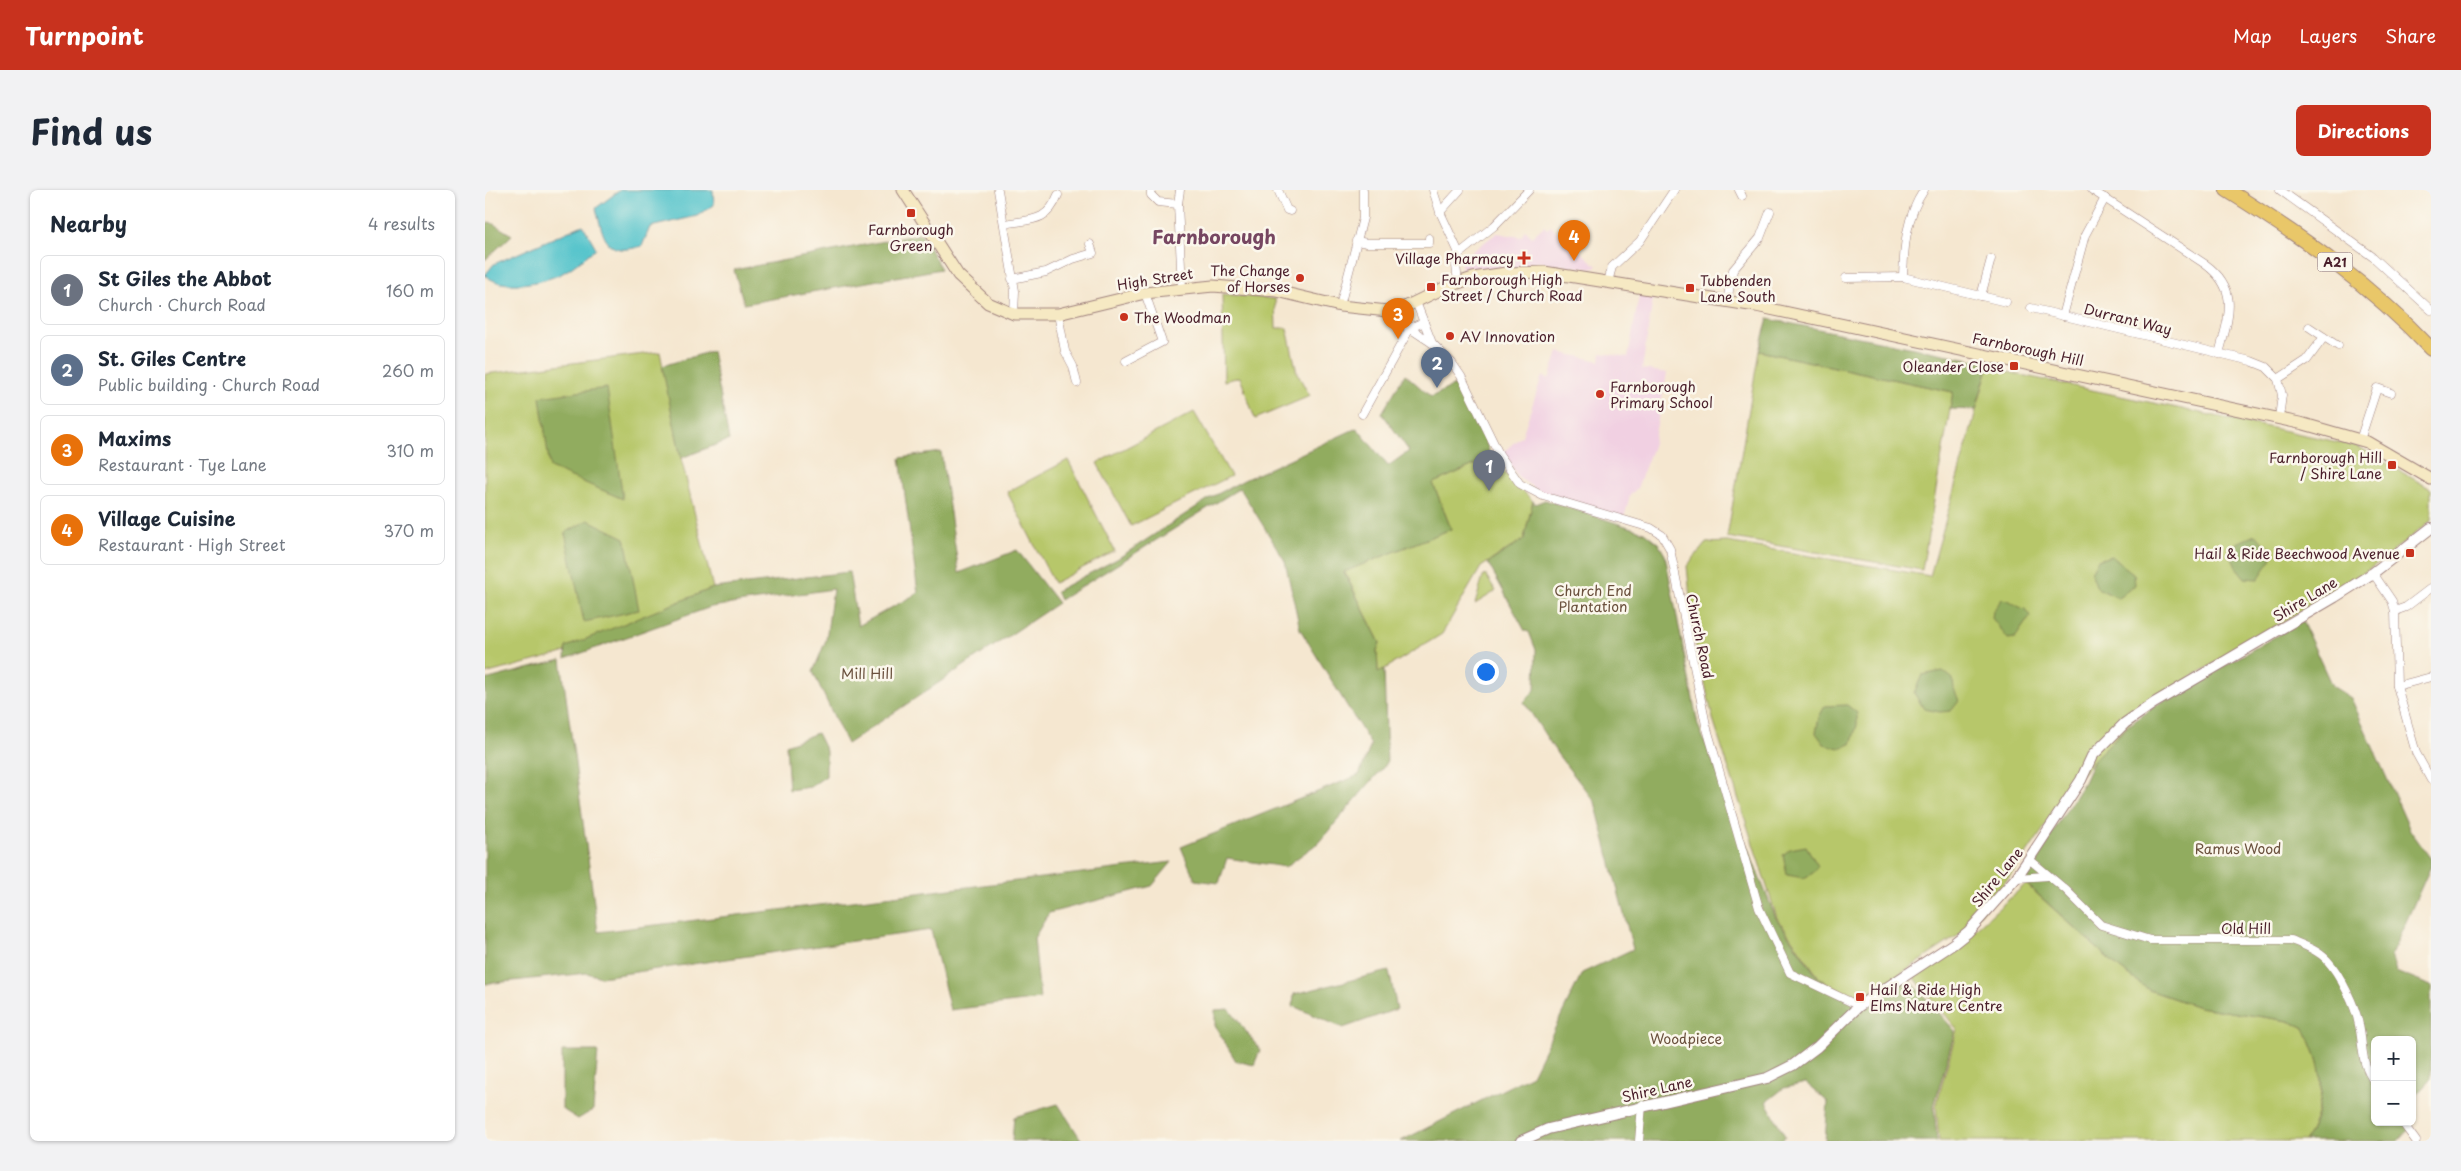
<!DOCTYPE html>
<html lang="en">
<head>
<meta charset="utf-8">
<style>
	:root { --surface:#fff; --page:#f2f2f3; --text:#1f2937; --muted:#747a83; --line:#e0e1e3; --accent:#c8321e }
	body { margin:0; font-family:"Playpen Sans",sans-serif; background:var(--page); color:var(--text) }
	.controls { position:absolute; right:15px; bottom:15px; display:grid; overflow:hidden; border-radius:8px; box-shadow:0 1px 4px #0004 }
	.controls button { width:45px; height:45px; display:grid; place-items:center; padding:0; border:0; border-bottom:1px solid var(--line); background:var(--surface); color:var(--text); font:25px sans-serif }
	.you { position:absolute; left:1000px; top:481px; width:18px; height:18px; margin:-12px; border:4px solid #fff; border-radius:50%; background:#1a73e8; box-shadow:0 0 0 8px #1a73e833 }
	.badge { display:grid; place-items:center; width:32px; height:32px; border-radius:50%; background:var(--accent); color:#fff; font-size:16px; font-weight:700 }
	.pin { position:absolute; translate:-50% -41px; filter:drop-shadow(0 1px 2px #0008) }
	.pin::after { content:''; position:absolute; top:26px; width:18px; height:15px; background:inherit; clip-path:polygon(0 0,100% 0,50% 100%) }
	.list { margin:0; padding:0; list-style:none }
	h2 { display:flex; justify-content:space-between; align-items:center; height:65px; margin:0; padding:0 20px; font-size:21px }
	h2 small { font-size:16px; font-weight:400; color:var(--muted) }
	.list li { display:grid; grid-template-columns:32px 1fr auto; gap:15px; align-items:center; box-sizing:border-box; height:70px; margin:0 10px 10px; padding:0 10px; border:1px solid var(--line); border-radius:8px }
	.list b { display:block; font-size:19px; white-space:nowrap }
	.list p { margin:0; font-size:16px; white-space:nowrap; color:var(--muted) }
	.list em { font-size:16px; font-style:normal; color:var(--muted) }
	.map { position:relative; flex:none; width:1946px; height:951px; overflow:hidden; border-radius:8px }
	header { display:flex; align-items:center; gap:30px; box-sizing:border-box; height:70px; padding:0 25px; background:var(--accent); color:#fff }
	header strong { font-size:24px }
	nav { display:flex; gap:28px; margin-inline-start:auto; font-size:18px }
	.intro { display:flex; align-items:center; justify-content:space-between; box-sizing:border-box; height:120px; padding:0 30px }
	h1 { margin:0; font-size:35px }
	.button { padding:12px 22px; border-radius:8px; background:var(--accent); color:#fff; font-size:18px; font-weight:700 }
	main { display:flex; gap:30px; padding:0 30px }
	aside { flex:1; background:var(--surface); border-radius:8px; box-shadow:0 1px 4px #0004 }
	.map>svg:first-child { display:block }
	.built { fill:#f1d0e2 }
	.green { fill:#b7c76a; stroke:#80734a }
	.forest { fill:#91ac5e; stroke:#6e6644 }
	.water { fill:#58c5cc; stroke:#51727c }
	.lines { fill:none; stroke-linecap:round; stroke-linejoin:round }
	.minor-casing { stroke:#a0837e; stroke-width:9 }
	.tertiary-casing { stroke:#a0837e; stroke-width:12 }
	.secondary-casing { stroke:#a0837e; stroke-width:13 }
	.trunk-casing { stroke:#a0837e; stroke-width:16 }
	.minor { stroke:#fff; stroke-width:8 }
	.tertiary { stroke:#fff; stroke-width:10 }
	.secondary { stroke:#f6e9c3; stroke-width:11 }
	.trunk { stroke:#e9c769; stroke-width:14 }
	.poi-dot { fill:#c8321e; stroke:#fbf7ec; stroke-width:2 }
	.labels { text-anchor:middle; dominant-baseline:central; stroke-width:5; stroke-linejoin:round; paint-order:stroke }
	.shield { fill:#fbf7ec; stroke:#7f6065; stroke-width:1 }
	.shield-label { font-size:12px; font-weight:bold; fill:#4a1f2b }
	.poi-label { font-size:14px; fill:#4a1f2b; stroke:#fbf7ec; text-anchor:start }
	.street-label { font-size:14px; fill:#4a1f2b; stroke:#fbf7ec }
	.park-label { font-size:14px; fill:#6b513e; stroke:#fbf7ec }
	.district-label { font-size:19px; font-weight:bold; fill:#764661; stroke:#fbf7ec }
</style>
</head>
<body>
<header>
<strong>Turnpoint</strong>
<nav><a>Map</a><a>Layers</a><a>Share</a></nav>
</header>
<div class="intro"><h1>Find us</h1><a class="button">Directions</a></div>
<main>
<aside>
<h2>Nearby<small>4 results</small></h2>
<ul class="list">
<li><span class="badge" style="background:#6b7280">1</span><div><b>St Giles the Abbot</b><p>Church · Church Road</p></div><em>160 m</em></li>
<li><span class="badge" style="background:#5c6f8a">2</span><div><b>St. Giles Centre</b><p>Public building · Church Road</p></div><em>260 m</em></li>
<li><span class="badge" style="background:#e8710a">3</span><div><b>Maxims</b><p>Restaurant · Tye Lane</p></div><em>310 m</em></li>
<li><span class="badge" style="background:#e8710a">4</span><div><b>Village Cuisine</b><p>Restaurant · High Street</p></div><em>370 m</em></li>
</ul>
</aside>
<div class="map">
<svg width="1946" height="951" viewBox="0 0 1946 951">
	<rect width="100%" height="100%" fill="#fbf7ec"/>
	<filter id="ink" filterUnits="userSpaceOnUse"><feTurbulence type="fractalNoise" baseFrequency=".02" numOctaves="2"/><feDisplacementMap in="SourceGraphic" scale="10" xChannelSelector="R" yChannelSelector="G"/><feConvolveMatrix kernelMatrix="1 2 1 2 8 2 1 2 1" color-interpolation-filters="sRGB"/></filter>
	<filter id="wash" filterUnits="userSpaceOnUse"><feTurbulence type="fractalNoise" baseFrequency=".0096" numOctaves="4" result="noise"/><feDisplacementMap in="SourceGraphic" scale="20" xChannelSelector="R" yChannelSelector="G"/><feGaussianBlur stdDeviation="1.12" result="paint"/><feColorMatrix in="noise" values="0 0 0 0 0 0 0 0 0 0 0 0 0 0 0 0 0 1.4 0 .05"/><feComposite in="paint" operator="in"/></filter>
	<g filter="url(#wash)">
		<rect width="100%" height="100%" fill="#f5e7d0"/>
		<g class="built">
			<path d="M1059,36L1062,39L1066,36L1112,76L1109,78L1092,77L1051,72V76L978,82L975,70L1012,43L1036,47L1040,40L1047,47Z"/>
			<path d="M1154,106L1168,108L1157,179L1182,183L1167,259L1152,298L1145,305L1139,328L1055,302L1033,287L1018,262L1037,246L1057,186L1064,189L1073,162L1115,171L1116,163L1143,167Z"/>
		</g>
		<g class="green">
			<path d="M737,104L790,109L791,138H802L812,183L825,206L770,229L755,187L739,191Z"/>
			<path d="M1274,161L1468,202L1437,380L1242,347Z"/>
			<path d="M175,162L196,268L228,398L75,464L0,484V184Z"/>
			<path d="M1503,178L1872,256L1946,299V331L1886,378L1661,515L1594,587L1538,669L1497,722L1474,745L1374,811L1335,789L1292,728L1229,533L1209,447L1202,376L1221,353L1242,352L1445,386Z"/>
			<path d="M709,222L746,286L646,336L612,273Z"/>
			<path d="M1005,268L1048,311L1039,349L996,377L957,444L893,483L892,460L895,453L859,381L966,339L948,293Z"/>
			<path d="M583,270L630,361L569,393L522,302Z"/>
			<path d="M1000,384L1011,401L990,414L998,387Z"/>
			<path d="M1541,694L1634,778L1664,800L1714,817L1804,831L1818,837C1823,843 1825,851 1828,858C1842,890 1837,921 1820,951H1454L1451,916L1472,839L1428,786L1469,758Z"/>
		</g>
		<g class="forest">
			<path d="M5,32L27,45L0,70V34Z"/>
			<path d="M436,44L456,79L259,114L249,80Z"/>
			<path d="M1283,129L1504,173L1491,220L1465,219L1468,202L1274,161Z"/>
			<path d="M227,161L244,250L196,268L177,176Z"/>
			<path d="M920,184L946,207L970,195L975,198L1003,257L1005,268L948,293L966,339L859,382L895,453L892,460L893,482L899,479L902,573L833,653L800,677L742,668L734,693L710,690L696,657L874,585L886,555L815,439L800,371L755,298L575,410L571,401L632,369L725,308L759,290L872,238L903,276L924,261L897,223Z"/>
			<path d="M122,198L138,309L65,278L55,207Z"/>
			<path d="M456,262L474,383L532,360L573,413L362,554L328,482L341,450L348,399L226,417L80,469L81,457L228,398L364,382L373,436L433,403L415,268Z"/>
			<path d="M1060,310L1159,342L1173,353L1180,365L1213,535L1291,728L1334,789L1374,813L1424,789L1470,841L1449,916L1452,951H1340L1343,912L1321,893L1299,898L1281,912L1300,946L1297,951H916L1047,885L1097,783L1148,759L1110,612L1073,565L1039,512L1050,500L1051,460L1044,442L1040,441L1003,373L1039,349L1048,311L1050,314Z"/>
			<path d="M103,330L140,348L154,420L99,432L80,343Z"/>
			<path d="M1770,345L1788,360L1786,370L1773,389L1760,388L1751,377L1745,364L1752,353Z"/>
			<path d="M1626,366L1649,384L1650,395L1633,408L1612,398L1606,382L1613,370Z"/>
			<path d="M1517,409C1527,410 1531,417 1540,419L1545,426L1530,448L1523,449L1507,428L1508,421Z"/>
			<path d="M1817,431L1847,496L1866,508L1925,640L1946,669V676L1906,765L1911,782L1946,796V889L1927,909V850H1890V932H1921L1925,938L1913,951H1820C1838,921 1842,891 1828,858C1825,851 1823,843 1818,837L1804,831L1714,817L1664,800L1634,778L1535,688L1560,655L1599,592L1610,568L1643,536L1673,514Z"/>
			<path d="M76,470L113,742L687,672L667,696L564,723L549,748L555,809L465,820L446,740L116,787L102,783L0,794V490Z"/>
			<path d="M1458,481L1468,489L1469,499L1474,511L1466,521L1455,522L1439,519L1429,503L1437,485Z"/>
			<path d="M1362,515L1372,523V535L1366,554L1354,558L1339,554L1331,543L1334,527L1340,516Z"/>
			<path d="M332,543L341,561V586L325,597L304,600L301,555Z"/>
			<path d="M1321,656L1333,676L1328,683L1319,688L1302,685L1298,665L1305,659Z"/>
			<path d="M904,781L912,819L858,838L808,816L809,804Z"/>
			<path d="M744,819L775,860L769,875L751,871L730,836V820Z"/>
			<path d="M77,861H113L108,920L93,929L77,919Z"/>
			<path d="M573,914L597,951H527L529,927Z"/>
		</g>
		<g class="water">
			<path d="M135,0H228L229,15L212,26L165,37L157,56C120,67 119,49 111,18Z"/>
			<path d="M98,35L111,58C100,67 89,77 76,84C56,93 17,101 0,85L9,74Z"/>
		</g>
	</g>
	<g filter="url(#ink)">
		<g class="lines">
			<g class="minor-casing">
				<g id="minor">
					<path d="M513,0L530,101L529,124"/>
					<path d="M666,0V5L673,12L693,14"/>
					<path d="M695,0L693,14L697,98"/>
					<path d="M793,0L802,20L805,21"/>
					<path d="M948,0L955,22L974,63"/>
					<path d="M1254,0L1257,6"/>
					<path d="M1607,0L1720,74C1756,100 1743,128 1734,164"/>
					<path d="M1795,0L1888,67L1946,120"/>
					<path d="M955,22L975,0"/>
					<path d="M519,34C546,29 562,33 573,5"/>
					<path d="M871,51L882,53H944V48"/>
					<path d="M1418,87C1419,56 1421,27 1439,0"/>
					<path d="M1361,88L1418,87L1521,112"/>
					<path d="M527,89L561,82L588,69L608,63L605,54"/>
					<path d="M973,92L970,67L1009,36L1044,0"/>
					<path d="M1123,92L1127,77L1155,51L1189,0"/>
					<path d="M1496,106L1506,69"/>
					<path d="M1242,111L1248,80L1275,48L1285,22"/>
					<path d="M931,112L947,153L967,173L976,186L1014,264L1035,294L1058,306L1166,338L1177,345L1185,359L1221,535L1274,718L1305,783L1374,816"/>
					<path d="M855,116L878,28V0"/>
					<path d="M1546,118L1766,171L1781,177L1793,189"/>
					<path d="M903,121L909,128L947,153"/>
					<path d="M573,124L580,161L588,176L592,193"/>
					<path d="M1578,126L1600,45L1620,8"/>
					<path d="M1839,147L1853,156"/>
					<path d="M641,171L677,152L660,103"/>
					<path d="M877,224L925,138L939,132"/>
					<path d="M1794,228L1797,205L1793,189L1822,170L1839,147L1824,137"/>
					<path d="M1875,250L1892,198L1906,203"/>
					<path d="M1888,383L1907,411L1910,421L1912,496L1931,563L1946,590"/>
					<path d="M1910,421L1921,417L1946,398"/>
					<path d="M1912,496L1946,487"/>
					<path d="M1544,669L1581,700L1616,735L1665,750H1806C1818,755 1833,760 1842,770C1855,784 1871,817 1874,835C1879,859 1875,872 1890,893"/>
					<path d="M1531,688L1563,686"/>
					<path d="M1917,932L1931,951"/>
					<path d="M1154,951L1157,915"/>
				</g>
			</g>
			<g class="tertiary-casing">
				<path id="tertiary" d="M1036,951L1063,939L1282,888L1308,875L1332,857L1374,816L1468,754L1483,742L1531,688L1544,669L1596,590L1607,566L1640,533L1669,513L1850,407L1888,383L1946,338"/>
			</g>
			<g class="secondary-casing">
				<path id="secondary" d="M418,0L473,85L503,113L529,124H573L660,103L728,96L792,101L855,116L903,121L922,116L961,97L988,88L1021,83L1059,82L1271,116L1819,234L1882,252L1946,289"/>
			</g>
			<g class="trunk-casing">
				<path id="trunk" d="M1742,0C1816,46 1886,95 1946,159"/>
			</g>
			<use href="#minor" class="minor"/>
			<use href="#tertiary" class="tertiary"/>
			<use href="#secondary" class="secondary"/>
			<use href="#trunk" class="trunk"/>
		</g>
	</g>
	<g class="poi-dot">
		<rect x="421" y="18" width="10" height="10" rx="2.5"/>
		<path d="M1036.5 60.5h5v5h5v5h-5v5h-5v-5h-5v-5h5z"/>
		<circle cx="815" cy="88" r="5"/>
		<rect x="941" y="92" width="10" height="10" rx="2.5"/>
		<rect x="1200" y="93" width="10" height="10" rx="2.5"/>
		<circle cx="639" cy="127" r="5"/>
		<circle cx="965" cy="146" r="5"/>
		<rect x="1524" y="171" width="10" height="10" rx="2.5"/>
		<circle cx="1115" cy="204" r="5"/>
		<rect x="1902" y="270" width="10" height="10" rx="2.5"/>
		<rect x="1920" y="358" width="10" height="10" rx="2.5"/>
		<rect x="1370" y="802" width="10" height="10" rx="2.5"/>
	</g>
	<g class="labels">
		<rect class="shield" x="1832.5" y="62.5" width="35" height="19" rx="4"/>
		<g class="shield-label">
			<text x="1850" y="72">A21</text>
		</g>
		<g class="poi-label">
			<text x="426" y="39" text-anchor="middle">Farnborough<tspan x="426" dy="16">Green</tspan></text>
			<text x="1029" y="68" text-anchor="end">Village Pharmacy</text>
			<text x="805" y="80" text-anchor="end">The Change<tspan x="805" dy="16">of Horses</tspan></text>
			<text x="956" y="89">Farnborough High<tspan x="956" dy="16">Street / Church Road</tspan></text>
			<text x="1215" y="90">Tubbenden<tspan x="1215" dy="16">Lane South</tspan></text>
			<text x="649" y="127">The Woodman</text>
			<text x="975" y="146">AV Innovation</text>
			<text x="1519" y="176" text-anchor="end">Oleander Close</text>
			<text x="1125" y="196">Farnborough<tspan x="1125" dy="16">Primary School</tspan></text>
			<text x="1897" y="267" text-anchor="end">Farnborough Hill<tspan x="1897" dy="16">/ Shire Lane</tspan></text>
			<text x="1915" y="363" text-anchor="end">Hail &amp; Ride Beechwood Avenue</text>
			<text x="1385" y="799">Hail &amp; Ride High<tspan x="1385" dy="16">Elms Nature Centre</tspan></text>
		</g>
		<g class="street-label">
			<text transform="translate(670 89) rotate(-9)">High Street</text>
			<text transform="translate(1643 129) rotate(14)">Durrant Way</text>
			<text transform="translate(1543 159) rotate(12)">Farnborough Hill</text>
			<text transform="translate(1820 409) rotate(-31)">Shire Lane</text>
			<text transform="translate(1215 446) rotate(78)">Church Road</text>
			<text transform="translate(1512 687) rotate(-51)">Shire Lane</text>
			<text x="1761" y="738">Old Hill</text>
			<text transform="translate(1172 899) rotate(-13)">Shire Lane</text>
		</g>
		<g class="park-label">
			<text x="1108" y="400">Church End<tspan x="1108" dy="16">Plantation</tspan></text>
			<text x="382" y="483">Mill Hill</text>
			<text x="1753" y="658">Ramus Wood</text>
			<text x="1201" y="848">Woodpiece</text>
		</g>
		<g class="district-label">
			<text x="729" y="46">Farnborough</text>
		</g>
	</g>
</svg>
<div class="controls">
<button>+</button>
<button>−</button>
</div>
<div class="you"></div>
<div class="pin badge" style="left:1004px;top:301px;background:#6b7280">1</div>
<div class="pin badge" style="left:952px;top:198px;background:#5c6f8a">2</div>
<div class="pin badge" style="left:913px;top:149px;background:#e8710a">3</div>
<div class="pin badge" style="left:1089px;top:71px;background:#e8710a">4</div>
</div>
</main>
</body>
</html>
